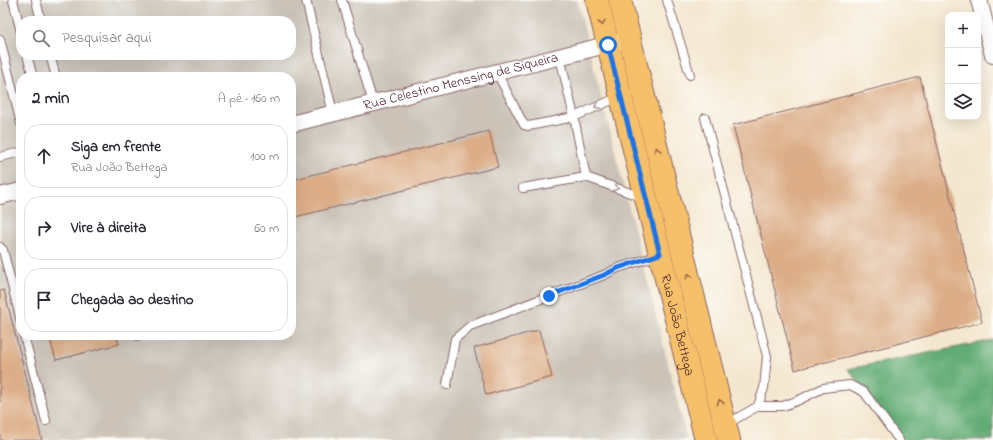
<!DOCTYPE html>
<html lang="pt">
<head>
<meta charset="utf-8">
<style>
	:root { --surface:#fff; --page:#f7f7f7; --text:#2b2b33; --muted:#7c7c81; --line:#e1e1e2 }
	body { margin:0; font-family:"Indie Flower",sans-serif; background:var(--page); color:var(--text) }
	.controls { position:absolute; right:12px; top:12px; display:grid; overflow:hidden; border-radius:8px; box-shadow:0 4px 16px #0002 }
	.controls button { width:36px; height:36px; display:grid; place-items:center; padding:0; border:0; border-bottom:1px solid var(--line); background:var(--surface); color:var(--text); font:20px sans-serif }
	.stop { position:absolute; width:12px; height:12px; margin:-9px; border:3px solid #1a73e8; border-radius:50%; background:#fff }
	.stop.end { background:#1a73e8; border-color:#fff; box-shadow:0 1px 4px #0008 }
	.list { margin:0; padding:0; list-style:none }
	h2 { display:flex; justify-content:space-between; align-items:center; height:52px; margin:0; padding:0 16px; font-size:17px }
	h2 small { font-size:13px; font-weight:400; color:var(--muted) }
	.list li { display:grid; grid-template-columns:26px 1fr auto; gap:12px; align-items:center; box-sizing:border-box; height:64px; margin:0 8px 8px; padding:0 8px; border:1px solid var(--line); border-radius:16px }
	.list b { display:block; font-size:15px; white-space:nowrap }
	.list p { margin:0; font-size:13px; white-space:nowrap; color:var(--muted) }
	.list em { font-size:13px; font-style:normal; color:var(--muted) }
	.icon { flex:none; width:22px; height:22px; fill:none; stroke:currentColor; stroke-width:2; stroke-linecap:round; stroke-linejoin:round }
	.map { position:relative; flex:none; width:993px; height:440px; overflow:hidden }
	.search { position:absolute; background:var(--surface); box-shadow:0 4px 16px #0002; left:16px; top:16px; width:280px; height:44px; display:flex; align-items:center; gap:10px; box-sizing:border-box; padding:0 14px; border-radius:16px; color:var(--muted); font-size:15px }
	.panel { position:absolute; background:var(--surface); box-shadow:0 4px 16px #0002; left:16px; top:72px; width:280px; height:268px; border-radius:16px }
	.map>svg:first-child { display:block }
	.industrial { fill:#cbc3b8; fill-rule:evenodd }
	.forest { fill:#62ac75; stroke:#566650 }
	.building { fill:#dcad87 }
	.lines { fill:none; stroke-linecap:round; stroke-linejoin:round }
	.lane-casing { stroke:#866565; stroke-width:10 }
	.street-casing { stroke:#866565; stroke-width:18 }
	.primary-casing { stroke:#866565; stroke-width:24 }
	.lane { stroke:#fff; stroke-width:8 }
	.street { stroke:#fff; stroke-width:16 }
	.primary { stroke:#f6c06b; stroke-width:22 }
	.oneway { stroke:#976748 }
	.oneway2 { stroke:#ae9aa0 }
	.route { stroke:#1a73e8; stroke-width:5 }
	.labels { text-anchor:middle; dominant-baseline:central; stroke-width:4; stroke-linejoin:round; paint-order:stroke }
	.street-label { font-size:14px; fill:#4a1f2b; stroke:#fdfcf7 }
</style>
</head>
<body>
<div class="map">
<svg width="993" height="440" viewBox="0 0 993 440">
	<rect width="100%" height="100%" fill="#fdfcf7"/>
	<filter id="ink" filterUnits="userSpaceOnUse"><feTurbulence type="fractalNoise" baseFrequency=".025" numOctaves="2"/><feDisplacementMap in="SourceGraphic" scale="8" xChannelSelector="R" yChannelSelector="G"/><feConvolveMatrix kernelMatrix="1 2 1 2 8 2 1 2 1" color-interpolation-filters="sRGB"/></filter>
	<filter id="wash" filterUnits="userSpaceOnUse"><feTurbulence type="fractalNoise" baseFrequency=".012" numOctaves="4" result="noise"/><feDisplacementMap in="SourceGraphic" scale="16" xChannelSelector="R" yChannelSelector="G"/><feGaussianBlur stdDeviation="0.9" result="paint"/><feColorMatrix in="noise" values="0 0 0 0 0 0 0 0 0 0 0 0 0 0 0 0 0 1.4 0 .05"/><feComposite in="paint" operator="in"/></filter>
	<g filter="url(#wash)">
		<rect width="100%" height="100%" fill="#f4e7d0"/>
		<path class="industrial" d="M0,0H577L687,440H0ZM21,21H291V55H21ZM21,77H291V335H21Z"/>
		<path class="forest" d="M993,340V440H904L848,369Z"/>
		<g id="blocks">
			<g class="building">
				<path d="M920,77L982,322L795,370L733,125Z"/>
				<path d="M489,131L498,167L291,218V180Z"/>
				<path d="M4,290L42,440H0V291Z"/>
				<path d="M539,330L552,377L486,395L474,348Z"/>
				<path d="M49,335H116L119,344L56,360Z"/>
			</g>
		</g>
	</g>
	<g filter="url(#ink)">
		<use href="#blocks" fill-opacity="0" stroke="#866565" stroke-width="1"/>
		<g class="lines">
			<g class="lane-casing">
				<g id="lane">
					<path d="M13,0L21,32"/>
					<path d="M36,0L41,21"/>
					<path d="M306,0L333,113"/>
					<path d="M342,0L373,103"/>
					<path d="M667,0L690,75"/>
					<path d="M0,39L21,124"/>
					<path d="M27,55L33,77"/>
					<path d="M50,55L56,77"/>
					<path d="M560,57L574,117L586,177"/>
					<path d="M497,73L524,125L529,126L574,117L621,96"/>
					<path d="M705,118L767,356L764,388L758,406L727,424"/>
					<path d="M0,157L21,152"/>
					<path d="M523,188L586,177L644,198"/>
					<path d="M0,247L3,250L21,321"/>
					<path d="M24,335L46,421"/>
					<path d="M137,335V336"/>
					<path d="M447,385L455,339L470,326L604,275L618,268L659,255"/>
					<path d="M758,406H783L799,400L823,388L850,385L864,392L899,440"/>
				</g>
			</g>
			<g class="street-casing">
				<g id="street">
					<path d="M979,0L993,55"/>
					<path id="s1" d="M291,124L630,39"/>
					<path d="M0,196L21,191"/>
				</g>
			</g>
			<g class="primary-casing">
				<g id="primary">
					<path id="s2" d="M597,0L706,440"/>
					<path d="M620,0L729,440"/>
				</g>
			</g>
			<use href="#lane" class="lane"/>
			<use href="#street" class="street"/>
			<use href="#primary" class="primary"/>
		</g>
		<defs><path id="oneway-chevron" d="M-2-3.5L2.5 0L-2 3.5" fill="none" stroke-width="1.6" stroke-linecap="round" stroke-linejoin="round"/></defs>
		<g class="oneway">
			<use href="#oneway-chevron" transform="translate(602 23) rotate(76)"/>
			<use href="#oneway-chevron" transform="translate(657 150) rotate(-104)"/>
			<use href="#oneway-chevron" transform="translate(689 276) rotate(-104)"/>
			<use href="#oneway-chevron" transform="translate(720 402) rotate(-104)"/>
		</g>
		<g class="oneway2">
			<use href="#oneway-chevron" transform="translate(597 106) rotate(156)"/>
			<use href="#oneway-chevron" transform="translate(616 188) rotate(20)"/>
		</g>
	</g>
	<g class="lines" filter="url(#ink)">
		<path class="route" d="M549,296L604,275L618,268L660,254L608,45"/>
	</g>
	<g class="labels">
		<g class="street-label">
			<text stroke="none"><textPath href="#s1" startOffset="175">Rua Celestino Menssing de Siqueira</textPath></text>
			<text stroke="none"><textPath href="#s2" startOffset="335">Rua João Bettega</textPath></text>
		</g>
	</g>
</svg>
<div class="controls">
<button>+</button>
<button>−</button>
<button><svg class="icon" aria-label="layers" viewBox="0 0 24 24"><path d="M12 4l9 5-9 5-9-5zM3 14l9 5 9-5"/></svg></button>
</div>
<div class="stop" style="left:608px;top:45px"></div>
<div class="stop end" style="left:549px;top:296px"></div>
<div class="search"><svg class="icon" aria-label="search" viewBox="0 0 24 24"><circle cx="10" cy="10" r="6"/><path d="M15 15l6 6"/></svg>Pesquisar aqui</div>
<section class="panel">
<h2>2 min<small>A pé · 160 m</small></h2>
<ul class="list">
<li><svg class="icon" aria-label="ahead" viewBox="0 0 24 24"><path d="M12 20V5M6 11l6-6 6 6"/></svg><div><b>Siga em frente</b><p>Rua João Bettega</p></div><em>100 m</em></li>
<li><svg class="icon" aria-label="right" viewBox="0 0 24 24"><path d="M7 20v-9h11M14 6l5 5-5 5"/></svg><div><b>Vire à direita</b></div><em>60 m</em></li>
<li><svg class="icon" aria-label="arrive" viewBox="0 0 24 24"><path d="M6 21V4h12l-3 4 3 4H6"/></svg><div><b>Chegada ao destino</b></div></li>
</ul>
</section>
</div>
</body>
</html>
